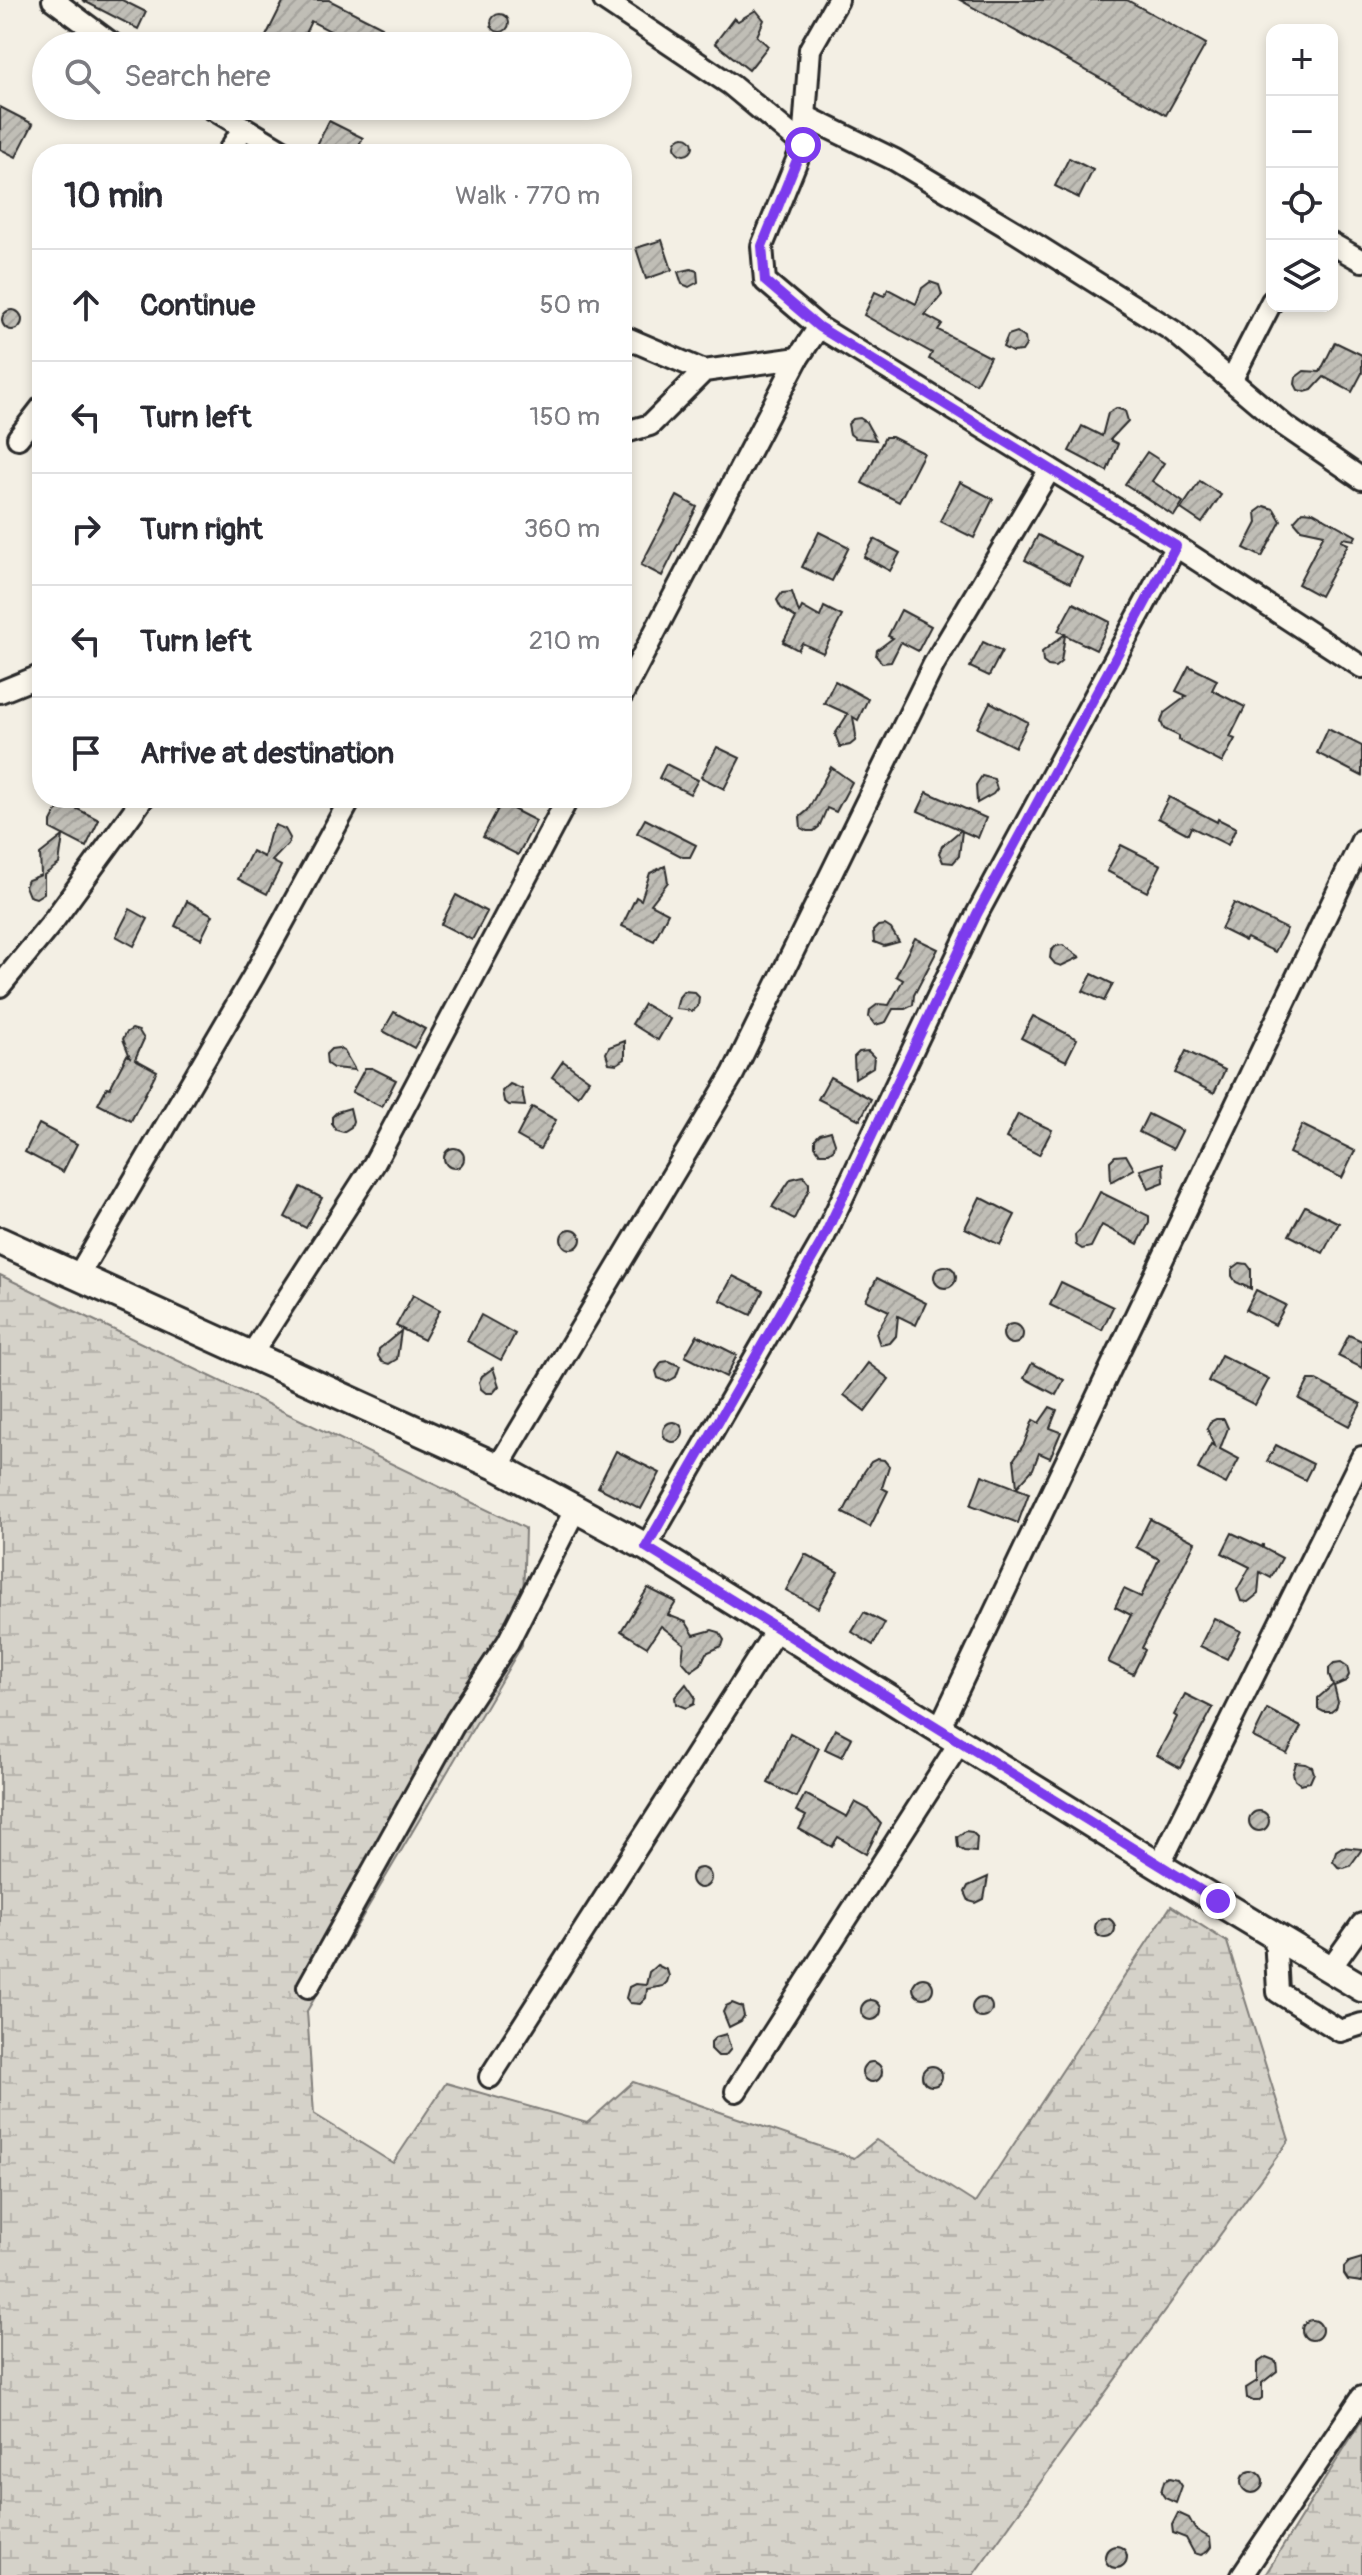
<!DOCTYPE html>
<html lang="en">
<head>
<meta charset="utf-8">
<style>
	:root { --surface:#fff; --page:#f7f7f7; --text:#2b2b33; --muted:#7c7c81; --line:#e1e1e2 }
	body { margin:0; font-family:Pangolin,sans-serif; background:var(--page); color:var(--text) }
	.controls { position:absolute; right:24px; top:24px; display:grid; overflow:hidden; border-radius:16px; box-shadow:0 4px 12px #0003 }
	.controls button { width:72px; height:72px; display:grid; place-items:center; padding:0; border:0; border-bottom:2px solid var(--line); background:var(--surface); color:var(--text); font:40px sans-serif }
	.stop { position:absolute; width:24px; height:24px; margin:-18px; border:6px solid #7c3aed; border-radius:50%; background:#fff }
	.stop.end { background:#7c3aed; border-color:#fff; box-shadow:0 2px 8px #0008 }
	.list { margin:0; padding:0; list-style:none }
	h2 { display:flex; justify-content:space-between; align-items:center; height:104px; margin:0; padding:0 32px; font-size:34px }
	h2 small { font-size:26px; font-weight:400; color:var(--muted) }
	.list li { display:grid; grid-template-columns:52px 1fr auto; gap:24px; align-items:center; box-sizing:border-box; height:112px; padding:0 32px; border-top:2px solid var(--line) }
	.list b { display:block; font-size:30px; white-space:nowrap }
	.list em { font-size:26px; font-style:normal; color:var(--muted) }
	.icon { flex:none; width:44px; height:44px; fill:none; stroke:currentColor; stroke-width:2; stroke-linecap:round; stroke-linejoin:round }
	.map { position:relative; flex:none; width:1362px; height:2575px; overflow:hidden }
	.search { position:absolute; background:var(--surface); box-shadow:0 4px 12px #0003; left:32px; top:32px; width:600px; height:88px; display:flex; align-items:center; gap:20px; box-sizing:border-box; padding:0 28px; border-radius:44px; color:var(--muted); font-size:30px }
	.panel { position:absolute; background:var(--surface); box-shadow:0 4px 12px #0003; left:32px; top:144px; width:600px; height:664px; border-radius:32px }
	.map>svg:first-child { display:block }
	.wetland { fill:url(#wetland-marsh); stroke:#807e7a; stroke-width:2 }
	.building { fill:url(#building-hatch); stroke:#2b2b2b; stroke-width:2 }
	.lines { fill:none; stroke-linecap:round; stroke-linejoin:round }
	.minor-casing { stroke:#2b2b2b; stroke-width:26 }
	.major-casing { stroke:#2b2b2b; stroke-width:32 }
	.minor { stroke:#fbf7ec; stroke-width:20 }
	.major { stroke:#fbf7ec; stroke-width:26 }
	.route { stroke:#7c3aed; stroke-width:10 }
</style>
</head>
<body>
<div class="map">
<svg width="1362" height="2575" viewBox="0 0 1362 2575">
	<defs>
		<pattern id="wetland-marsh" width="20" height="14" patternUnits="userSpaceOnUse" patternTransform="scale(2)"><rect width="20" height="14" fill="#d5d2c9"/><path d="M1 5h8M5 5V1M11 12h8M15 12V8" fill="none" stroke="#b7b4ad"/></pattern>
		<pattern id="building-hatch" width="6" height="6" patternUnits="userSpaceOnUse" patternTransform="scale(2)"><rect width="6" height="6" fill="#c0beb6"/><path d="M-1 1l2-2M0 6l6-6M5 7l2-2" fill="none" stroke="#a5a39d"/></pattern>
	</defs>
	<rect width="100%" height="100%" fill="#f3efe4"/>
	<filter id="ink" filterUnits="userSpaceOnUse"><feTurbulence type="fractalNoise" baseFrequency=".0125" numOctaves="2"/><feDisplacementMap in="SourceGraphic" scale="16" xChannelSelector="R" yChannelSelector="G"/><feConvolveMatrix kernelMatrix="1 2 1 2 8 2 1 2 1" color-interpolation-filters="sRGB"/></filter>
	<g filter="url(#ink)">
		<g class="wetland">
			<path d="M0,1275L525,1528L522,1645L307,2011L314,2114L393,2163L446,2083L587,2123L633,2082L854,2158L876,2140L975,2203L1171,1906L1227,1942L1289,2140L973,2575H0Z"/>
			<path d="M1362,2420V2575H1265Z"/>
		</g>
		<g class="building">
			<path d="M82,0H122L146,12L138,29Z"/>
			<path d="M284,0H329L382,27L372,46H359L311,21L299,46H261Z"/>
			<path d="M960,0H1127L1206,44L1166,115Z"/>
			<path d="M756,10L764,20L757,36L768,46L749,70L715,43L734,18L738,21Z"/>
			<circle cx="500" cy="23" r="9"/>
			<path d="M0,107L33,124L16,157L0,149Z"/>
			<path d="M329,121L363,138L354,154H330L316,147Z"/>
			<circle cx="684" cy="146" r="9"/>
			<path d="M1069,158L1093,170L1079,198L1055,186Z"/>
			<path d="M662,240L672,270L646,279L636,248Z"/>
			<path d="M691,269L697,271L698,282L689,287L682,284L678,272Z"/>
			<path d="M930,282L939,285L942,295L925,315L942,324L938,330L990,357L976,384L929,359L932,353L864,315L875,292L884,296L888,289L916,304L922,288Z"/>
			<circle cx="12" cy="320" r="10"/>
			<path d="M1017,332L1025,338L1026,345L1022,351L1012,352L1003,347L1008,335Z"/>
			<path d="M1335,342L1362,355V373L1352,392L1324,377L1312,390L1305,392L1298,390L1295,384L1296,377L1304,371L1320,372Z"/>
			<path d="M1116,408L1125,411L1128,421L1110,440L1118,444L1107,471L1069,451L1082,426L1102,436L1108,413Z"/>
			<path d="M860,418L866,422L876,440L855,438L850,434L848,424L853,419Z"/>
			<path d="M885,437H892L924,453L899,502L862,483Z"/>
			<path d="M1147,452L1164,463L1152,481L1183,502L1174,516L1125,484Z"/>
			<path d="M1200,481L1221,495L1202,523L1181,509Z"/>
			<path d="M960,482L993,499L974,538L940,521Z"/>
			<path d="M677,496L697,507L662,576L641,565Z"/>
			<path d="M1264,506L1274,509L1281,521L1262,557L1244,548L1257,523L1256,512Z"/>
			<path d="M1303,511L1313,512L1356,536L1354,540L1343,538L1341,541L1348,544L1320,596L1298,584L1324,534L1301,529L1294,521Z"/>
			<path d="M819,532L849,547L832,581L802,567Z"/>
			<path d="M1038,535L1082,558L1070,583L1025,560Z"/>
			<path d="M874,539L900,553L890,571L864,557Z"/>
			<path d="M792,592L799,613L802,607L820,617L824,607L842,616L823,653L802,643L798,650L783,642L796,618L781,608L777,600L782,593Z"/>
			<path d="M1073,603L1110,622L1096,650L1065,635L1061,662L1055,667L1048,666L1043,662L1042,652L1065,634L1058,631Z"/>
			<path d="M901,610L931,626L918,651L901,642L891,662L882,663L876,656L877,650L893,638L888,636Z"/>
			<path d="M983,642L1002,651L989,676L970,667Z"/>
			<path d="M1189,666L1217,680L1212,690L1245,707L1230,737L1235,739L1222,763L1178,740L1179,736L1164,729L1161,722L1164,713L1187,696L1176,691Z"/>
			<path d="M835,681L868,699L858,720L853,717L856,735L855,741L850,745L840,747L835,734L848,714L824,703Z"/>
			<path d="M990,702L1028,722L1015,747L977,728Z"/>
			<path d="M1328,729L1362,746V776L1317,753Z"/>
			<path d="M717,747L740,758L724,789L701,777Z"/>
			<path d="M666,764L698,780L690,794L659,778Z"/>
			<path d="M831,767L852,782L836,812L827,808L819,827L814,831H807L801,828L800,817L808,810Z"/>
			<path d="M982,776L994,779L997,789L993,794L977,803L976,785Z"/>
			<path d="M927,792L986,818L978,838L962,831L959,856L953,863L943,862L939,853L942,846L961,830L918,811Z"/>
			<path d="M1169,797L1217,822L1218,819L1236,828L1228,845L1191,827L1188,834L1158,818Z"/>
			<path d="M62,801L99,820L86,847L51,829V822Z"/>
			<path d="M501,803L536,821L518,855L483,837Z"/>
			<path d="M645,819L696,845L690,857H683L637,833Z"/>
			<path d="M275,825L285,829L290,838L288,844L272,861L281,866L267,894L238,879L252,851L264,857L270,834Z"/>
			<path d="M63,836L59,864L44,875V893L36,898L29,896L25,886L28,880L41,875L40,854Z"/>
			<path d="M1121,845L1161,865L1147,892L1107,871Z"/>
			<path d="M665,866L668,882L651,904L668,913L654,941L622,926L636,897L641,900L650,873Z"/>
			<path d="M456,895L487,912L472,940L441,924Z"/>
			<path d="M187,901L213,915L201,939L175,926Z"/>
			<path d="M1234,903L1287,929L1275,952L1247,938L1245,941L1221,929Z"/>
			<path d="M130,909L148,919L134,946L116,936Z"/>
			<path d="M885,925L891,929L899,942L884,946L874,942L873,931L878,926Z"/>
			<path d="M915,938L938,949L914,995L913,1005L905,1009H893L886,1022L875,1025L869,1017L870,1010L878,1004L889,1005L903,980L896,976Z"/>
			<path d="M1063,945L1066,947L1080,957L1061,966L1055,964L1050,958L1051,951L1056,946Z"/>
			<path d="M1092,974L1113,984L1104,1001L1083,991Z"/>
			<path d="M684,991L694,992L699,997L698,1006L693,1011L676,1009L679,997Z"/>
			<path d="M644,1004L670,1019L658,1040L632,1024Z"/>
			<path d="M394,1012L425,1029L414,1048L383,1031Z"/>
			<path d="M1033,1016L1077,1039L1066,1061L1021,1038Z"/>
			<path d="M132,1029L139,1031L144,1039L135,1059L157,1071L131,1121L98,1104L107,1087L110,1088L127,1055L130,1057L123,1039L126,1033Z"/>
			<path d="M625,1041V1059L617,1064L609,1063L606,1053L609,1047Z"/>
			<path d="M338,1048L344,1051L355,1070L333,1068L327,1064L326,1054L331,1049Z"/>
			<path d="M868,1051L874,1057L873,1067L855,1078L854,1057L859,1052Z"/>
			<path d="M1186,1051L1225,1070L1214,1093L1175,1073Z"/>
			<path d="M563,1061L589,1080L578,1096L552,1077Z"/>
			<path d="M365,1068H372L396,1080L382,1107L352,1092Z"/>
			<path d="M830,1077L871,1099L860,1120L818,1099Z"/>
			<path d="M510,1084L522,1089L525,1106L509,1105L504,1101L502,1091Z"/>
			<path d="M532,1107L556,1120L540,1149L517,1136Z"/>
			<path d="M350,1108L353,1121L351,1127L343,1132L336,1130L332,1124V1117L337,1112Z"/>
			<path d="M1018,1114L1052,1130L1039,1155L1006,1138Z"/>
			<path d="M1148,1114L1182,1131L1173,1149L1139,1132Z"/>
			<path d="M39,1124L77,1144L63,1172L25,1152Z"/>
			<path d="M1302,1125L1355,1151L1342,1178L1289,1153Z"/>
			<path d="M831,1131L835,1143L834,1149L829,1153H820L815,1146V1139L820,1134Z"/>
			<circle cx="454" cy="1158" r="10"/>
			<path d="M1126,1155L1134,1169L1111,1182L1110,1161L1115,1156Z"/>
			<path d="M1163,1163L1164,1182L1149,1188L1140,1170Z"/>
			<path d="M803,1176L809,1183V1189L794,1219L772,1207L791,1179Z"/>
			<path d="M301,1187L322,1198L306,1228L285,1217Z"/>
			<path d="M1100,1192L1149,1216V1223L1138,1244L1102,1225L1091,1247L1082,1249L1076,1245L1075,1235L1081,1229Z"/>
			<path d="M980,1197L1015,1215L1000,1245L965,1228Z"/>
			<path d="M1305,1206L1339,1223L1323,1253L1289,1235Z"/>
			<circle cx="571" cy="1239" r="10"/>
			<path d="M1240,1263L1247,1264L1251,1269V1289L1236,1282L1232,1276V1269Z"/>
			<circle cx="945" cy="1277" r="11"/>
			<path d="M733,1276L763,1291L751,1315L720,1300Z"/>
			<path d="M877,1278L926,1303L916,1325L898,1316L896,1336L890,1343L880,1345L876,1333L889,1311L866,1300Z"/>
			<path d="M1061,1282L1113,1307L1102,1330L1050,1305Z"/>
			<path d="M1256,1290L1286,1305L1275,1325L1246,1310Z"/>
			<path d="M413,1295L440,1310L424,1340L396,1326Z"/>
			<path d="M481,1315L515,1334L501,1360L467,1341Z"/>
			<circle cx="1013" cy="1334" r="10"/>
			<path d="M401,1331L397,1359L389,1364L382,1362L378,1356L379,1349Z"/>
			<path d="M697,1335L737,1355L726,1377L685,1356Z"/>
			<path d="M1349,1335L1362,1341V1368L1338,1356Z"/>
			<path d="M1221,1355L1269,1379L1255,1405L1208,1381Z"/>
			<path d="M669,1361L680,1366L676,1377L667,1382L658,1378L656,1371L662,1362Z"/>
			<path d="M868,1363L889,1379L865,1411L844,1395Z"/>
			<path d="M1032,1363L1064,1380L1056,1395L1024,1378Z"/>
			<path d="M493,1368L499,1386L493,1393H486L481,1389L479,1382L482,1376Z"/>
			<path d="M1309,1380H1316L1361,1404L1349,1426L1299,1399Z"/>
			<path d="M1050,1407L1057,1410L1050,1428L1061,1432L1050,1458L1039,1453L1033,1469L1017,1487L1014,1459L1024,1444L1033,1420L1039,1423Z"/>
			<path d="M1216,1419H1224L1228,1428L1220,1449L1239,1459L1226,1484L1198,1469L1211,1444L1214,1446L1207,1428L1210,1422Z"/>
			<circle cx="673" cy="1432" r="10"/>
			<path d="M1276,1445L1313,1464L1305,1480L1267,1461Z"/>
			<path d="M616,1451L660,1473L641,1509L598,1487Z"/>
			<path d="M877,1459L884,1460L889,1466L882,1488L888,1491L870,1527L843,1513L864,1472L871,1462Z"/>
			<path d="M982,1475L1029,1493L1018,1523L971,1505Z"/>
			<path d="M1150,1519L1195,1542L1142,1648L1145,1650L1133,1674L1108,1662L1131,1615L1115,1607L1124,1589L1141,1597L1159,1559L1136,1547Z"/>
			<path d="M1232,1533L1262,1547L1263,1544V1548L1282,1558L1271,1578L1260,1572L1258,1594L1248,1602L1241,1601L1237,1590L1250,1567L1222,1553Z"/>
			<path d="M805,1554L838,1572L818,1608L786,1590Z"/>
			<path d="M648,1588L676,1602L668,1615L686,1622L694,1635L712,1630L719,1632L724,1640L722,1646L706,1653L701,1664L691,1671L682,1661L684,1644L661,1626L647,1647L621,1631Z"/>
			<path d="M864,1612L885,1623L873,1645L852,1632Z"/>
			<path d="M1214,1618L1241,1631L1227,1659L1200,1646Z"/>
			<path d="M1341,1662L1347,1666L1349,1675L1346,1681L1334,1686L1338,1702L1336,1708L1331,1712H1324L1318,1709V1698L1333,1685L1329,1675V1668L1334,1663Z"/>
			<path d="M686,1684L695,1697L694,1704L686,1708L676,1704L675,1697Z"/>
			<path d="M1185,1694L1213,1708L1180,1768L1157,1755L1177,1717L1174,1715Z"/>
			<path d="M1267,1709L1301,1727L1287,1754L1253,1737Z"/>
			<path d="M835,1729L852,1738L842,1757L825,1749Z"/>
			<path d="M790,1733L819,1748L796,1797L768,1783Z"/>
			<path d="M1296,1763L1306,1764L1312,1767L1314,1773L1310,1782L1300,1784L1295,1780L1293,1773Z"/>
			<path d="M805,1794L847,1817L855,1802L868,1809L881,1824L866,1854L838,1837L832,1847L799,1829L806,1816L796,1811Z"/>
			<circle cx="1259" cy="1821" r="10"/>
			<path d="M965,1831L972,1832L977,1837L976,1852L964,1851L958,1847L957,1837Z"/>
			<path d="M1342,1847L1362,1849L1350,1866L1344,1868L1338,1867L1333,1861L1336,1851Z"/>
			<circle cx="701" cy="1878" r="10"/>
			<path d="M988,1877L984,1899L976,1903L969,1901L965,1892L968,1886Z"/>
			<circle cx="1105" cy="1928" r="10"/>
			<path d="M657,1965L667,1970L669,1976L667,1982L663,1986L647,1989L646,1998L640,2004L630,2003L626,1998L629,1987L635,1984L646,1985L649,1972Z"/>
			<circle cx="923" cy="1988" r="10"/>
			<circle cx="982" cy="2008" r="10"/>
			<circle cx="871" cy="2010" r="10"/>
			<path d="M732,2003L742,2007L744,2016L741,2021L729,2027L723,2012L726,2006Z"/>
			<path d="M726,2034L731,2049L725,2056H718L711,2049V2042L716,2037Z"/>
			<circle cx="872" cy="2072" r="10"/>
			<circle cx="932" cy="2076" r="10"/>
			<path d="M1362,2258V2282L1348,2280L1344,2274V2267L1349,2262Z"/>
			<circle cx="1312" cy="2330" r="10"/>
			<path d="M1266,2357L1276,2361L1277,2371L1262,2383V2398L1258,2401H1253L1247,2398L1246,2388L1257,2381V2363Z"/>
			<circle cx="1252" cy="2482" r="11"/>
			<path d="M1170,2478L1178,2480L1182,2486L1176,2503L1165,2498L1161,2492L1164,2481Z"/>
			<path d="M1178,2513L1189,2518L1195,2529L1210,2538L1211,2547L1207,2552L1201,2555L1194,2553L1186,2538L1173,2533L1172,2525Z"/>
			<circle cx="1116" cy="2557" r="11"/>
		</g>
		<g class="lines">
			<g class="minor-casing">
				<g id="minor">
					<path d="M53,0L115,46"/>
					<path d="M604,0L731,85L803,145"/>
					<path d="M838,0L810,49L803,145L762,246L765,281L819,327L1176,546L1362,667"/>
					<path d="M208,106L288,154"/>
					<path d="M807,117L895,160L1014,231L1173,331L1285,426L1362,479"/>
					<path d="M227,154L243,129"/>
					<path d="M1332,244L1362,261"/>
					<path d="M622,336L704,371"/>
					<path d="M1232,379L1272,301"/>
					<path d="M622,433L650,425L704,371L798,358"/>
					<path d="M18,438L42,407"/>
					<path d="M0,692L42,675"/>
					<path d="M622,695L798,358L819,327"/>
					<path d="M0,986L51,924L143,798"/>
					<path d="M78,1276L253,977L351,798"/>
					<path d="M251,1355L374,1164L568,798"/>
					<path d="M498,1467L733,1074L934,664L1050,469"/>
					<path d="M646,1547L822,1241L977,914L1176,546"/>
					<path d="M939,1729L1362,840"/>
					<path d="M1159,1866L1362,1457"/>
					<path d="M1275,1935L1278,1992L1340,2031L1362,2024"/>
					<path d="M1330,1969L1362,1924"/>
					<path d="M308,1987L456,1721L508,1642L576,1508"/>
					<path d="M490,2077L776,1630"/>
					<path d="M736,2091L960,1742"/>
					<path d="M1242,2575L1362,2397"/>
				</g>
			</g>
			<g class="major-casing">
				<path id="major" d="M0,1241L498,1467L646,1547L1159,1866L1362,1988"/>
			</g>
			<use href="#minor" class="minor"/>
			<use href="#major" class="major"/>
		</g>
	</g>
	<g class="lines" filter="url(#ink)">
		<path class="route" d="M803,145L762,246L765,281L819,327L1176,546L977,914L822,1241L646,1547L1218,1901"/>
	</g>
</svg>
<div class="controls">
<button>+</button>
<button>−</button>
<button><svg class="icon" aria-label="locate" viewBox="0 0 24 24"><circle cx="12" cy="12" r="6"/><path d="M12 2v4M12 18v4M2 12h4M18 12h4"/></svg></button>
<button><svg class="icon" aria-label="layers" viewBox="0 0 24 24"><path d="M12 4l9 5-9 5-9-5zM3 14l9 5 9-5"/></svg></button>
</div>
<div class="stop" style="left:803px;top:145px"></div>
<div class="stop end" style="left:1218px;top:1901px"></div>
<div class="search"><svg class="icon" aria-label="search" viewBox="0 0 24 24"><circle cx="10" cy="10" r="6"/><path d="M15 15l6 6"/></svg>Search here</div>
<section class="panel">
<h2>10 min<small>Walk · 770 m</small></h2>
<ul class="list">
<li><svg class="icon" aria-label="ahead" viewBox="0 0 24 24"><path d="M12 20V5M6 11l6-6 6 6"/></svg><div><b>Continue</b></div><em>50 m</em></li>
<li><svg class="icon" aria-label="left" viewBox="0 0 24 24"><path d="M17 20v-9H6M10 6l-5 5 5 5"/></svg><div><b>Turn left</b></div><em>150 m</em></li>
<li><svg class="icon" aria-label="right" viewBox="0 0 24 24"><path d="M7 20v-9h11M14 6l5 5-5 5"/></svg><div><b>Turn right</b></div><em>360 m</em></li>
<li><svg class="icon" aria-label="left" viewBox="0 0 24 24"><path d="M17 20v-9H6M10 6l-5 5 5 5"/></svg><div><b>Turn left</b></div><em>210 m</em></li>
<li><svg class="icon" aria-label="arrive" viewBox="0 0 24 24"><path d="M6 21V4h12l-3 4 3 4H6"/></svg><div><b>Arrive at destination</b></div></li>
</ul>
</section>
</div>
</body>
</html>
